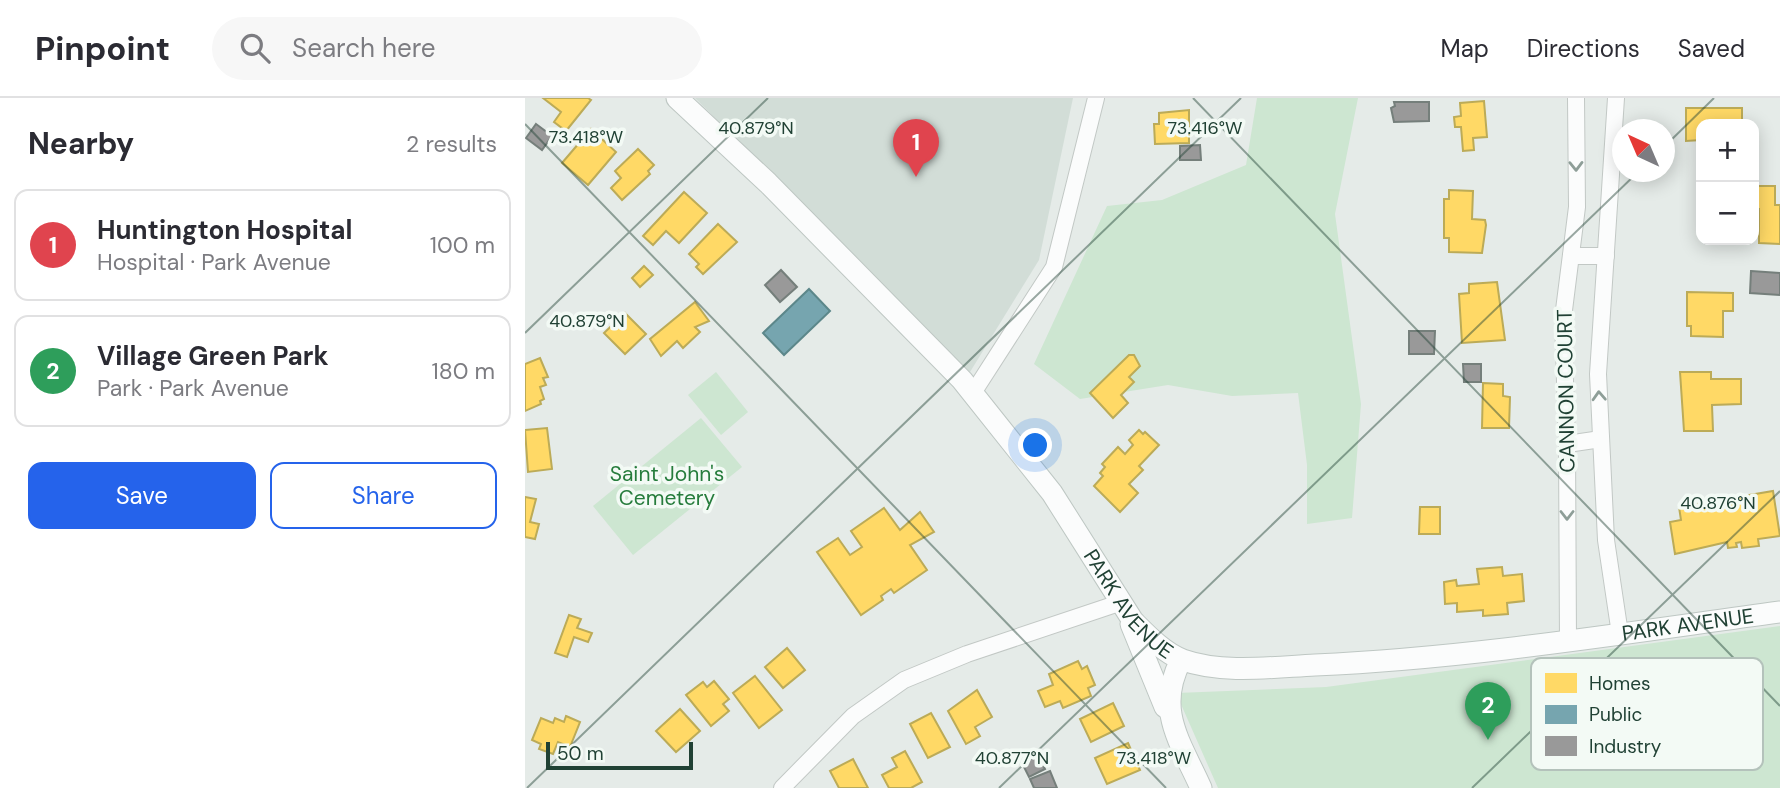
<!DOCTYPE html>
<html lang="en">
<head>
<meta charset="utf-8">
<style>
	:root { --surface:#fff; --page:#f7f7f7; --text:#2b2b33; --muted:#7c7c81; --line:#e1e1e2; --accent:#2563eb }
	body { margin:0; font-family:"DM Sans",sans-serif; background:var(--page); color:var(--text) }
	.controls { position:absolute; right:21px; top:21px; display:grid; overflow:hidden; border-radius:14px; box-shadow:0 4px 18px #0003 }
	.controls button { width:63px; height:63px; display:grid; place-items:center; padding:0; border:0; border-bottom:2px solid var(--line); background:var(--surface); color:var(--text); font:35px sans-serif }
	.compass { position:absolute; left:1087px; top:21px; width:63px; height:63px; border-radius:50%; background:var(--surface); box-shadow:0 4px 18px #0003; rotate:316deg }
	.scale { position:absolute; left:21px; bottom:18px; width:147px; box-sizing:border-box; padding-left:7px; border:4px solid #204134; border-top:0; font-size:19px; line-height:24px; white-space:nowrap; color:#204134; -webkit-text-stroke:5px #f3faf5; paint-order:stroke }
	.you { position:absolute; left:511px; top:348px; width:24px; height:24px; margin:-18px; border:5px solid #fff; border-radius:50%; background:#1a73e8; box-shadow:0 0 0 10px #1a73e833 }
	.badge { display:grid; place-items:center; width:46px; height:46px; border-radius:50%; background:var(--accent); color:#fff; font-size:23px; font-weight:700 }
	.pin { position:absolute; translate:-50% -58px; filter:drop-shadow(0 2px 4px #0008) }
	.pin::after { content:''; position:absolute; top:37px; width:24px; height:21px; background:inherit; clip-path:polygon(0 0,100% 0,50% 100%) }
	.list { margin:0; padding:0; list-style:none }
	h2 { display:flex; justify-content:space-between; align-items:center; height:91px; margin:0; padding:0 28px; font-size:30px }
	h2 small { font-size:23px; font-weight:400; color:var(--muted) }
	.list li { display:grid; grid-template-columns:46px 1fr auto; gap:21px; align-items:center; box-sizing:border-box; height:112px; margin:0 14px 14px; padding:0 14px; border:2px solid var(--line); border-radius:14px }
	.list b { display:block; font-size:26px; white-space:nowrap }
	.list p { margin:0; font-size:23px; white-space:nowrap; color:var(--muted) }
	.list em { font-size:23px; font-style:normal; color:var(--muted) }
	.actions { display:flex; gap:14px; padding:21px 28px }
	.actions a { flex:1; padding:16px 0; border:2px solid var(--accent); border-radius:14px; text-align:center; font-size:24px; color:var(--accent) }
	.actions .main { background:var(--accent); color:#fff }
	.icon { flex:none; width:38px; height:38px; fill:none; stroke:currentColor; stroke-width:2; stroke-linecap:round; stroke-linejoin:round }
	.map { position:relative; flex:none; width:1255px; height:690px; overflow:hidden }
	header { display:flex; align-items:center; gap:42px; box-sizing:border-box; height:98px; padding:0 35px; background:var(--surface); border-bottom:2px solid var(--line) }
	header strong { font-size:33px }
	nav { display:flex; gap:38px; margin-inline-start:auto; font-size:24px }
	.search { width:490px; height:63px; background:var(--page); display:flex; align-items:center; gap:18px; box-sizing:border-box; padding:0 24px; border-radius:38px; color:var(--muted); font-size:26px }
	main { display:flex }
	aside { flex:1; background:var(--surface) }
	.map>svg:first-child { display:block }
	.built { fill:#d2ddd7 }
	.green { fill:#cde6d1 }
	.homes { fill:#ffd966; stroke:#bcab57; stroke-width:2 }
	.public { fill:#76a5af; stroke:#5c878a; stroke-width:2 }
	.industry { fill:#999; stroke:#757f7b; stroke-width:2 }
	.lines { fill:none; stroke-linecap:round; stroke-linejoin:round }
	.street-casing { stroke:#c2c8c5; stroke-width:18 }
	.secondary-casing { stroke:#bec7c3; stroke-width:23 }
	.street { stroke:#fbfcfc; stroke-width:16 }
	.secondary { stroke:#fbfcfc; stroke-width:21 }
	.oneway { stroke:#8e9e98 }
	.ticks { fill:none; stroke:#204134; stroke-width:2; stroke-opacity:0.45 }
	.labels { text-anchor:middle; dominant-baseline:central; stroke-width:7; stroke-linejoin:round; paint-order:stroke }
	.street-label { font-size:21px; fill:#204134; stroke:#f3faf5 }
	.park-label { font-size:21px; fill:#267c3c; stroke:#f3faf5 }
	.key { fill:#f3faf5; stroke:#b4c2bb; stroke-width:2 }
	.key-label { font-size:19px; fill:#204134 }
	.ticks-label { font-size:18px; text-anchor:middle; fill:#204134; stroke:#f3faf5; stroke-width:7; stroke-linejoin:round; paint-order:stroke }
</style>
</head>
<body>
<header>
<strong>Pinpoint</strong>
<div class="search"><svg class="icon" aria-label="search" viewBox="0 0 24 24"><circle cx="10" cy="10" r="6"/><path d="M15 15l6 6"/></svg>Search here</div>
<nav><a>Map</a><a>Directions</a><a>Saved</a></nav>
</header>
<main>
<aside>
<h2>Nearby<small>2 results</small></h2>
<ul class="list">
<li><span class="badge" style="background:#e0444e">1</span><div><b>Huntington Hospital</b><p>Hospital · Park Avenue</p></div><em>100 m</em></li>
<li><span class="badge" style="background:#2e9e5b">2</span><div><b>Village Green Park</b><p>Park · Park Avenue</p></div><em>180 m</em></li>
</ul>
<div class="actions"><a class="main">Save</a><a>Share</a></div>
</aside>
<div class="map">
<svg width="1255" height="690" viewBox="0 0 1255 690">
	<rect width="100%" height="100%" fill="#e5ebe8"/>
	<path class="built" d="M170,0H548L514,162L445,274Z"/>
	<g class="green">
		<path d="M732,0H833L810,116L836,306L827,420L782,426V367L773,295L707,298L643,287L555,301L509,266L582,108L637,102L721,67Z"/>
		<path d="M191,274L223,314L196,337L163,297Z"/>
		<path d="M176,320L217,369L108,457L68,408Z"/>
		<path d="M1255,528V690H693L651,595L801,589Z"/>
	</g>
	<g class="homes">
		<path d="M18,0H63L66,2L41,33L29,24L36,14Z"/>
		<path d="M959,3L962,39L948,40L949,52L938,53L936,29H930L929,19L936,18L935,5Z"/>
		<path d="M1161,10H1217V26L1183,22V26H1176V42L1161,43Z"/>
		<path d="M664,12V45L630,46L629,26H634V15Z"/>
		<path d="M66,31L91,54L63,87L37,65Z"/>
		<path d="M113,51L129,67L123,73L125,76L97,102L86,90L96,80L90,73Z"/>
		<path d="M1229,88H1250V107H1255V146L1234,145V111H1229Z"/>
		<path d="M924,92L948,93L947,121L960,122L961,127L957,155L924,154V140H919V101H924Z"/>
		<path d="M159,94L182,115L154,145L141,133L128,147L118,138Z"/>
		<path d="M193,126L212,144L178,176L171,169L174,166L164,156Z"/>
		<path d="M119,168L128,177L115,189L107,180Z"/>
		<path d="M972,184L980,242L937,245L934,196L944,195V186Z"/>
		<path d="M1162,194L1208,195V213H1198V239L1166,238V228H1162Z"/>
		<path d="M170,204L184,223L170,229L175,234L158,250L152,243L136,258L125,241Z"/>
		<path d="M100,215L121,236L100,256L79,235Z"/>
		<path d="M604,257H609L615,268L604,279L609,284L596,297L603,305L588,320L565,295Z"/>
		<path d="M15,260L23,279L18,280L21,287L15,289L19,301L15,303L16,306L0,313V266Z"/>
		<path d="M1155,274H1186V281H1216V306L1187,307L1188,333H1159Z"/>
		<path d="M958,285L978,286V298L985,299L984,330H957Z"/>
		<path d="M22,330L27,371L3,374L0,332Z"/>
		<path d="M614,332L618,336L620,334L634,347L614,368L618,372L604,386L613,395L595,414L569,388L578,378L575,375L580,369L577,366L593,349L600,356L608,347L604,342Z"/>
		<path d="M1248,393L1255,438L1233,441L1234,448L1217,450L1216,444L1211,445L1212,449L1203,450L1202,444L1150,456L1145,424L1156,422L1154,409Z"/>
		<path d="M0,399L11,401L5,424L14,426L10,441L0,439Z"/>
		<path d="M895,409H915V436H894Z"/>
		<path d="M359,410L375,432L395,414L409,434L385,447L402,472L369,495L366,491L356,498L358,502L336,517L292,454L313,440L325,457L337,449L326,433Z"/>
		<path d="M977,469L978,478L997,476L999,503L982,505L983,516L958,518V512L932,514V505L920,506L919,484L931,482L932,488L954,486L952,471Z"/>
		<path d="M44,517L56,521L52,530L67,535L63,544L49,539L42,559L30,555Z"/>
		<path d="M262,550L280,572L258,590L240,569Z"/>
		<path d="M553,563L557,571L562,568L570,587L563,590L566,598L538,610L535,603L520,609L513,593L528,587L524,576Z"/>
		<path d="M230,578L257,612L234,630L208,595Z"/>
		<path d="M189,583L204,601L198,606L204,613L186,628L161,597L178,584L182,589Z"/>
		<path d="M452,592L467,619L450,629L455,638L441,646L423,613Z"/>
		<path d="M588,605L599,628L566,644L555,621Z"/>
		<path d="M155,611L175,633L151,654L131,633Z"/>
		<path d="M406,615L425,649L403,660L385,626Z"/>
		<path d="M41,618L55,624L45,649L33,644L28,656L14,651L16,646L7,642L16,620L28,625L30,620L39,624Z"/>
		<path d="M603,645L615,672L582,686L570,660Z"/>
		<path d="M380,653L397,684L386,690H364L357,677L372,669L367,660Z"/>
		<path d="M328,661L343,690H314L305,673Z"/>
	</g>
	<path class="public" d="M284,191L305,213L259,257L238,235Z"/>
	<g class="industry">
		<path d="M869,4H904V23L869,24L866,10L870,8Z"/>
		<path d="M11,26L27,38L17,52L1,40Z"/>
		<path d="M675,47L676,62H655V48Z"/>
		<path d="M256,172L272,189L255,204L240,187Z"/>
		<path d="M1226,173L1255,175V197L1225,195Z"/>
		<path d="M884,233H910L909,256H884Z"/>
		<path d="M938,266H956V284H939Z"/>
		<path d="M513,657L520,671L504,679L497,665Z"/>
		<path d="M525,673L532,690H509L505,681Z"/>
	</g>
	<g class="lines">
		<g class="street-casing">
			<g id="street">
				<path d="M1091,0L1073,276L1081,442L1095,536"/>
				<path d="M1046,158H1081"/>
				<path d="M448,295L529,169L571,0"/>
				<path d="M1042,346L1076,341"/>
				<path d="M1043,544L1042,346L1038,220L1052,109L1051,0"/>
				<path d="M257,690L328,618L379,582L442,556L597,504"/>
			</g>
		</g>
		<g class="secondary-casing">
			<g id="secondary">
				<path id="s1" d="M152,0L243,85L437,282L527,395L608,523C622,537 639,555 658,562C697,576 749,569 790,567C946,560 1100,535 1255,514"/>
				<path d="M606,526L640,609"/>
				<path d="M656,562C630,612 655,643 676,690"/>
			</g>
		</g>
		<use href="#street" class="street"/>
		<use href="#secondary" class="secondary"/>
	</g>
	<defs><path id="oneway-chevron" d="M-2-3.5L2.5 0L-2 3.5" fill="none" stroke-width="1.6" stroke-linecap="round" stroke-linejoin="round" transform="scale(1.75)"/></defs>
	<g class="oneway">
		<use href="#oneway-chevron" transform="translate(1051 68) rotate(89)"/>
		<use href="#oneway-chevron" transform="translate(1074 298) rotate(-93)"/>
		<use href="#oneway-chevron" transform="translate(1042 417) rotate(90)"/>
	</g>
	<path class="ticks" d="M668,0L1255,608M0,26L641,690M1140,48L1189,0M0,235L243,0M2,690L716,0M474,690L1113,74M947,690L1255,393"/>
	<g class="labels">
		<g class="street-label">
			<text transform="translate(1041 293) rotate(-91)">CANNON COURT</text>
			<text stroke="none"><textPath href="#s1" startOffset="681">PARK AVENUE</textPath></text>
			<text stroke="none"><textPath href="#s1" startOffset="1269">PARK AVENUE</textPath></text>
		</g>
		<g class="park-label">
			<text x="142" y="376">Saint John's<tspan x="142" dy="24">Cemetery</tspan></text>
		</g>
	</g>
	<rect x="1006" y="560" width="232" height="112" rx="10" class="key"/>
	<rect x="1020" y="575" width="32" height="20" fill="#ffd966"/>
	<rect x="1020" y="607" width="32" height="19" fill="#76a5af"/>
	<rect x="1020" y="638" width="32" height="20" fill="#999"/>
	<g class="key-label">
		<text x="1064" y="592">Homes</text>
		<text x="1064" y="623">Public</text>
		<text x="1064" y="655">Industry</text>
	</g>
	<g class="ticks-label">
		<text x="231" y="36">40.879°N</text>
		<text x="680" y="36">73.416°W</text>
		<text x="61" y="45">73.418°W</text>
		<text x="62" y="229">40.879°N</text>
		<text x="1193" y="411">40.876°N</text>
		<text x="629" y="666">73.418°W</text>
		<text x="487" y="666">40.877°N</text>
	</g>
</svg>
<div class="controls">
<button>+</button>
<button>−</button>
</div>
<svg class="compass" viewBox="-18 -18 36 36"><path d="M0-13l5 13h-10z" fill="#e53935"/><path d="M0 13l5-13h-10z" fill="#7c7c81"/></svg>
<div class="scale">50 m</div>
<div class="you"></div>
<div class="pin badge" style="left:391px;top:79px;background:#e0444e">1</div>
<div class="pin badge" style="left:963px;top:642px;background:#2e9e5b">2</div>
</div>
</main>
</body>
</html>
